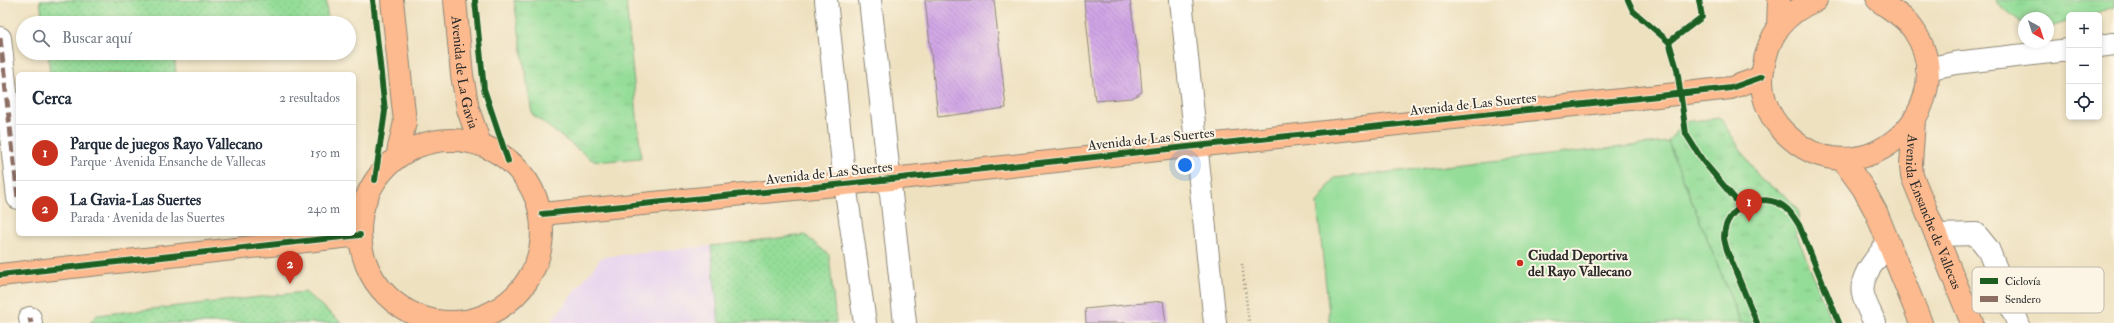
<!DOCTYPE html>
<html lang="es">
<head>
<meta charset="utf-8">
<style>
	:root { --surface:#fff; --page:#f2f2f3; --text:#1f2937; --muted:#747a83; --line:#e0e1e3; --accent:#c8321e }
	body { margin:0; font-family:"IM FELL Double Pica",serif; background:var(--page); color:var(--text) }
	.controls { position:absolute; right:12px; top:12px; display:grid; overflow:hidden; border-radius:6px; box-shadow:0 2px 6px #0003 }
	.controls button { width:36px; height:36px; display:grid; place-items:center; padding:0; border:0; border-bottom:1px solid var(--line); background:var(--surface); color:var(--text); font:20px sans-serif }
	.compass { position:absolute; left:2018px; top:12px; width:36px; height:36px; border-radius:50%; background:var(--surface); box-shadow:0 2px 6px #0003; rotate:141deg }
	.you { position:absolute; left:1185px; top:165px; width:14px; height:14px; margin:-10px; border:3px solid #fff; border-radius:50%; background:#1a73e8; box-shadow:0 0 0 6px #1a73e833 }
	.badge { display:grid; place-items:center; width:26px; height:26px; border-radius:50%; background:var(--accent); color:#fff; font-size:13px; font-weight:700 }
	.pin { position:absolute; translate:-50% -33px; filter:drop-shadow(0 1px 2px #0008) }
	.pin::after { content:''; position:absolute; top:21px; width:14px; height:12px; background:inherit; clip-path:polygon(0 0,100% 0,50% 100%) }
	.list { margin:0; padding:0; list-style:none }
	h2 { display:flex; justify-content:space-between; align-items:center; height:52px; margin:0; padding:0 16px; font-size:17px }
	h2 small { font-size:13px; font-weight:400; color:var(--muted) }
	.list li { display:grid; grid-template-columns:26px 1fr auto; gap:12px; align-items:center; box-sizing:border-box; height:56px; padding:0 16px; border-top:1px solid var(--line) }
	.list b { display:block; font-size:15px; white-space:nowrap }
	.list p { margin:0; font-size:13px; white-space:nowrap; color:var(--muted) }
	.list em { font-size:13px; font-style:normal; color:var(--muted) }
	.icon { flex:none; width:22px; height:22px; fill:none; stroke:currentColor; stroke-width:2; stroke-linecap:round; stroke-linejoin:round }
	.map { position:relative; flex:none; width:2114px; height:323px; overflow:hidden }
	.search { position:absolute; background:var(--surface); box-shadow:0 2px 6px #0003; left:16px; top:16px; width:340px; height:44px; display:flex; align-items:center; gap:10px; box-sizing:border-box; padding:0 14px; border-radius:22px; color:var(--muted); font-size:15px }
	.panel { position:absolute; background:var(--surface); box-shadow:0 2px 6px #0003; left:16px; top:72px; width:340px; height:164px; border-radius:6px }
	.map>svg:first-child { display:block }
	.built { fill:#e6d2f0 }
	.grass { fill:url(#grass-dots); stroke:#608462 }
	.park { fill:url(#park-tufts); stroke:#608462 }
	.garden { fill:#94dd98; stroke:#608462 }
	.building { fill:url(#building-back-hatch) }
	.lines { fill:none; stroke-linecap:round; stroke-linejoin:round }
	.minor-casing { stroke:#8c8676; stroke-width:24 }
	.major-casing { stroke:#8c8676; stroke-width:24 }
	.path { stroke:#8c8676; stroke-width:2.5; stroke-dasharray:1 3; stroke-linecap:butt }
	.minor { stroke:#fff; stroke-width:22 }
	.major { stroke:#fcba8e; stroke-width:22 }
	.quiet { stroke:#8d6e63; stroke-width:5; stroke-dasharray:10 5; stroke-linecap:butt }
	.cycleway-casing { stroke:#fcf5e5; stroke-width:8 }
	.cycleway { stroke:#1b5e20; stroke-width:6 }
	.poi-dot { fill:#c8321e; stroke:#fcf5e5; stroke-width:1.5 }
	.labels { text-anchor:middle; dominant-baseline:central; stroke-width:4; stroke-linejoin:round; paint-order:stroke }
	.street-label { font-size:14px; fill:#2b2b2b; stroke:#fcf5e5 }
	.poi-label { font-size:14px; font-weight:bold; fill:#2b2b2b; stroke:#fcf5e5; text-anchor:start }
	.key { fill:#fcf5e5; stroke:#bdb8ad; stroke-width:1 }
	.key-label { font-size:11px; fill:#2b2b2b }
</style>
</head>
<body>
<div class="map">
<svg width="2114" height="323" viewBox="0 0 2114 323">
	<defs>
		<pattern id="grass-dots" width="8" height="8" patternUnits="userSpaceOnUse"><rect width="8" height="8" fill="#94dd98"/><path d="M2 2h.1M6 6h.1" fill="none" stroke="#80be83" stroke-width="1.8" stroke-linecap="round"/></pattern>
		<pattern id="park-tufts" width="24" height="20" patternUnits="userSpaceOnUse"><rect width="24" height="20" fill="#94dd98"/><path d="M3 7l-1-3M5 7V3M7 7l1-3M15 17l-1-3M17 17v-4M19 17l1-3" fill="none" stroke="#80be83"/></pattern>
		<pattern id="building-back-hatch" width="6" height="6" patternUnits="userSpaceOnUse"><rect width="6" height="6" fill="#d0a4e6"/><path d="M-1 5l2 2M0 0l6 6M5-1l2 2" fill="none" stroke="#a986bb"/></pattern>
	</defs>
	<rect width="100%" height="100%" fill="#fcf5e5"/>
	<filter id="ink" filterUnits="userSpaceOnUse"><feTurbulence type="fractalNoise" baseFrequency=".025" numOctaves="2"/><feDisplacementMap in="SourceGraphic" scale="8" xChannelSelector="R" yChannelSelector="G"/><feConvolveMatrix kernelMatrix="1 2 1 2 8 2 1 2 1" color-interpolation-filters="sRGB"/></filter>
	<filter id="wash" filterUnits="userSpaceOnUse"><feTurbulence type="fractalNoise" baseFrequency=".012" numOctaves="4" result="noise"/><feDisplacementMap in="SourceGraphic" scale="16" xChannelSelector="R" yChannelSelector="G"/><feGaussianBlur stdDeviation="0.9" result="paint"/><feColorMatrix in="noise" values="0 0 0 0 0 0 0 0 0 0 0 0 0 0 0 0 0 1.4 0 .05"/><feComposite in="paint" operator="in"/></filter>
	<g filter="url(#wash)">
		<rect width="100%" height="100%" fill="#eee1c0"/>
		<path class="built" d="M711,246L719,323H552V320L602,257Z"/>
		<g class="grass">
			<path d="M40,0H326L328,23H43Z"/>
			<path d="M48,53H183L174,54L176,74H50Z"/>
			<path d="M805,235L829,255L836,323H719L711,246Z"/>
			<path d="M305,292L342,323H90L97,315Z"/>
		</g>
		<g class="park">
			<path d="M514,0H626L641,158L606,161L592,160L532,114Z"/>
			<path d="M1994,0H2114V7L2089,15H2069V21L2048,28V18H2024V25Z"/>
			<path d="M1720,118L1761,180L1786,196L1799,212L1796,233L1832,323H1741L1668,142L1683,122Z"/>
		</g>
		<path class="garden" d="M1668,142L1741,323H1330L1317,204L1334,178Z"/>
		<g id="blocks">
			<g class="building">
				<path d="M925,0H994L1006,108L938,117Z"/>
				<path d="M1084,0H1130L1140,66L1142,92L1132,98L1095,101Z"/>
				<path d="M1163,301L1166,323H1086L1085,309Z"/>
			</g>
		</g>
	</g>
	<g filter="url(#ink)">
		<use href="#blocks" fill-opacity="0" stroke="#8c8676" stroke-width="1"/>
		<g class="lines">
			<g class="minor-casing">
				<g id="minor">
					<path d="M826,0L845,184L865,323"/>
					<path d="M870,0L905,323"/>
					<path d="M1181,0L1215,323"/>
					<path d="M0,38L18,198"/>
					<path d="M2099,46L2114,44"/>
					<path d="M1927,69L1955,63L2069,50"/>
					<path d="M1936,235L1976,234L1988,249L2018,323"/>
					<path d="M30,318L31,323"/>
					<path d="M1875,323C1871,314 1865,304 1863,294C1859,276 1878,257 1888,243"/>
				</g>
			</g>
			<g class="major-casing">
				<g id="major">
					<path d="M392,0L405,122L397,157"/>
					<path id="s1" d="M455,0L462,75L468,109L480,144"/>
					<path d="M1816,0C1783,14 1768,35 1763,70C1759,92 1768,116 1783,131C1857,208 1968,109 1913,29C1904,16 1891,10 1878,0"/>
					<path d="M1778,27L1779,0"/>
					<path id="s2" d="M1914,120L1911,165L1912,176L1972,323"/>
					<circle cx="451" cy="231" r="91"/>
					<path d="M1842,159L1863,188L1876,212L1921,323"/>
					<path d="M542,214L845,184L1695,92L1731,88L1762,77"/>
					<path d="M0,275L360,235"/>
				</g>
			</g>
			<path class="path" d="M1242,264L1249,323"/>
			<use href="#minor" class="minor"/>
			<use href="#major" class="major"/>
			<g class="quiet">
				<path d="M0,38L18,198"/>
				<path d="M30,318L31,323"/>
			</g>
			<g class="cycleway-casing">
				<g id="cycleway">
					<path d="M373,0L385,111L375,180"/>
					<path d="M475,0L484,89L508,161"/>
					<path d="M1628,0L1633,11L1669,42L1702,17L1699,0"/>
					<path d="M1669,42L1677,69L1686,134L1703,161L1741,206"/>
					<path d="M542,214L845,184L1695,92L1731,88L1762,77"/>
					<path d="M0,275L360,235"/>
					<path d="M1757,323L1727,250C1726,246 1724,241 1724,237C1724,207 1762,189 1786,208C1791,212 1795,219 1799,225L1839,323"/>
				</g>
			</g>
			<use href="#cycleway" class="cycleway"/>
		</g>
	</g>
	<circle class="poi-dot" cx="1520" cy="263" r="4"/>
	<g class="labels">
		<g class="street-label">
			<text stroke="none"><textPath href="#s1" startOffset="73">Avenida de La Gavia</textPath></text>
			<text transform="translate(1473 104) rotate(-6)">Avenida de Las Suertes</text>
			<text transform="translate(1151 139) rotate(-6)">Avenida de Las Suertes</text>
			<text transform="translate(829 173) rotate(-6)">Avenida de Las Suertes</text>
			<text stroke="none"><textPath href="#s2" startOffset="96">Avenida Ensanche de Vallecas</textPath></text>
		</g>
		<g class="poi-label">
			<text x="1528" y="255">Ciudad Deportiva<tspan x="1528" dy="16">del Rayo Vallecano</tspan></text>
		</g>
	</g>
	<rect x="1972" y="267" width="132" height="46" rx="6" class="key"/>
	<rect x="1980" y="278" width="18" height="6" fill="#1b5e20"/>
	<rect x="1980" y="296" width="18" height="6" fill="#8d6e63"/>
	<g class="key-label">
		<text x="2005" y="285">Ciclovía</text>
		<text x="2005" y="303">Sendero</text>
	</g>
</svg>
<div class="controls">
<button>+</button>
<button>−</button>
<button><svg class="icon" aria-label="locate" viewBox="0 0 24 24"><circle cx="12" cy="12" r="6"/><path d="M12 2v4M12 18v4M2 12h4M18 12h4"/></svg></button>
</div>
<svg class="compass" viewBox="-18 -18 36 36"><path d="M0-13l5 13h-10z" fill="#e53935"/><path d="M0 13l5-13h-10z" fill="#747a83"/></svg>
<div class="you"></div>
<div class="pin badge" style="left:1749px;top:222px">1</div>
<div class="pin badge" style="left:290px;top:284px">2</div>
<div class="search"><svg class="icon" aria-label="search" viewBox="0 0 24 24"><circle cx="10" cy="10" r="6"/><path d="M15 15l6 6"/></svg>Buscar aquí</div>
<section class="panel">
<h2>Cerca<small>2 resultados</small></h2>
<ul class="list">
<li><span class="badge">1</span><div><b>Parque de juegos Rayo Vallecano</b><p>Parque · Avenida Ensanche de Vallecas</p></div><em>150 m</em></li>
<li><span class="badge">2</span><div><b>La Gavia-Las Suertes</b><p>Parada · Avenida de las Suertes</p></div><em>240 m</em></li>
</ul>
</section>
</div>
</body>
</html>
